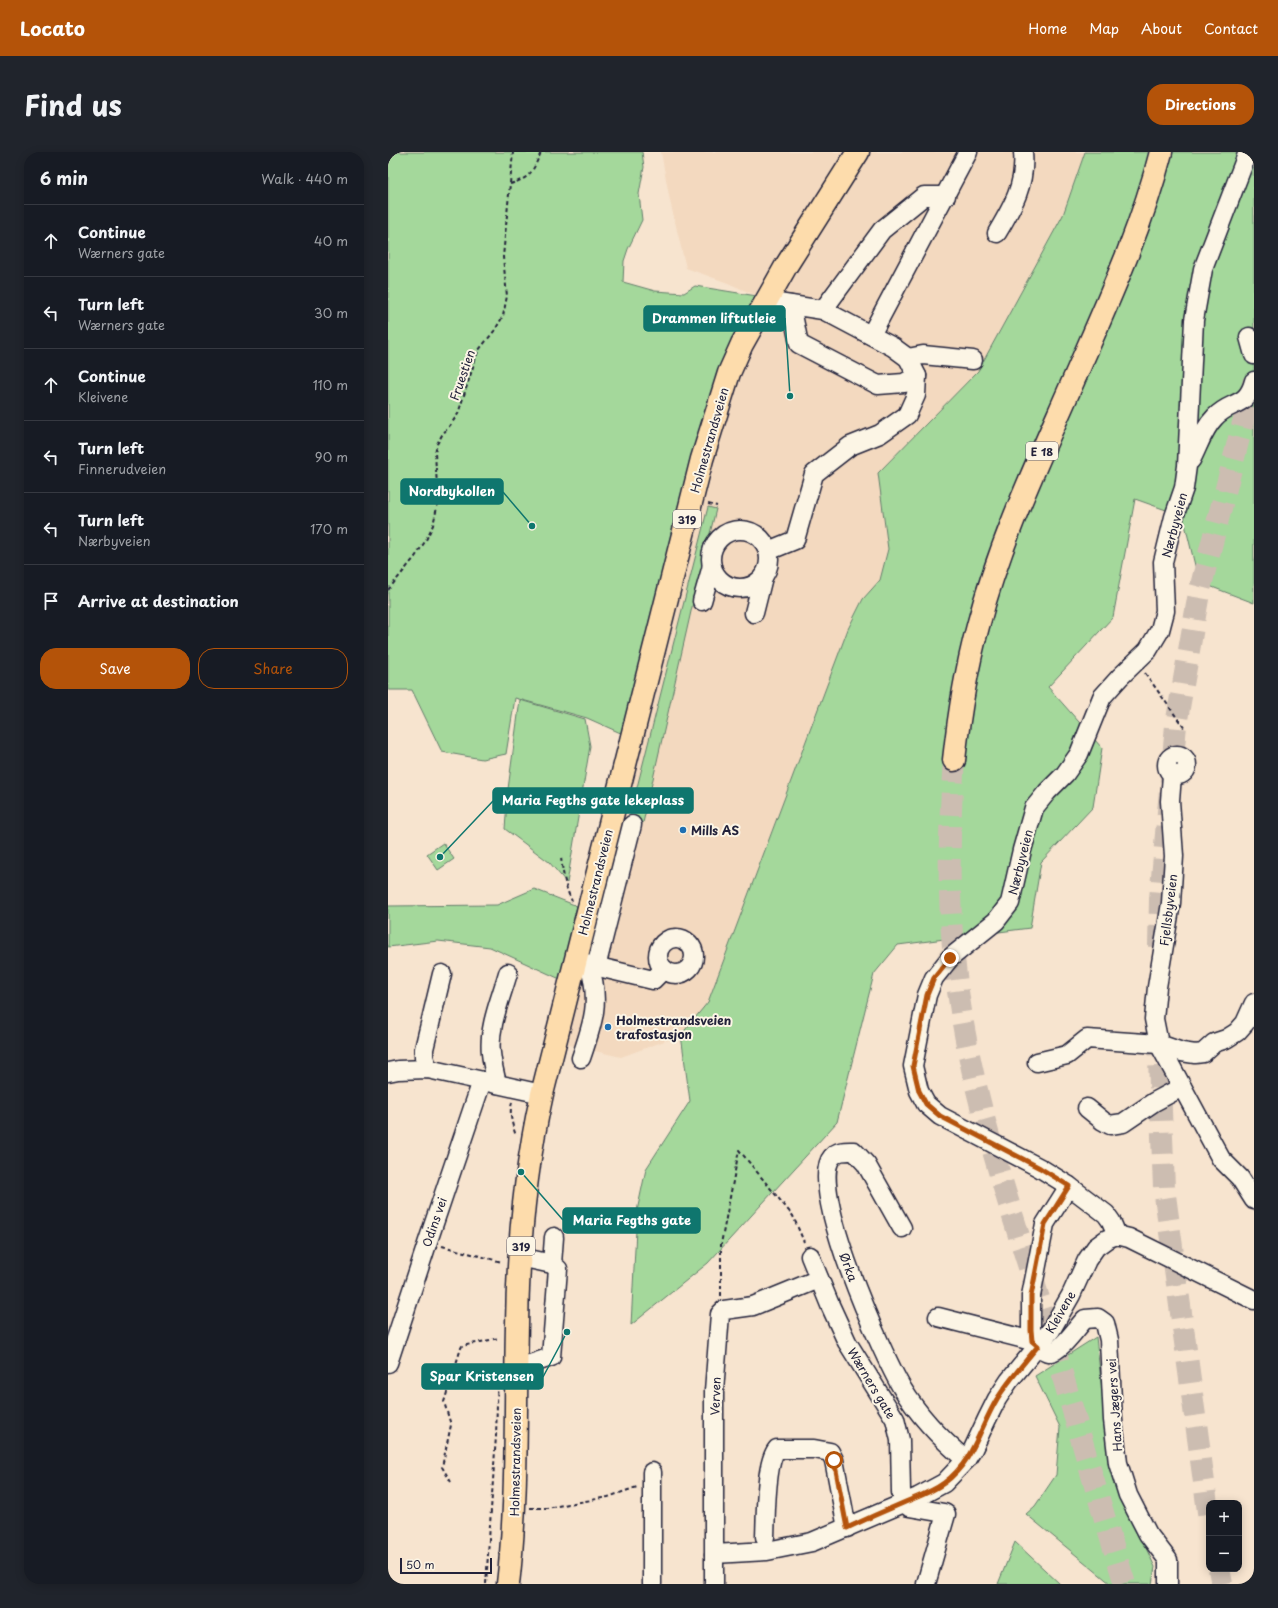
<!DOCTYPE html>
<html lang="en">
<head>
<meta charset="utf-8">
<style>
	:root { --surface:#171b24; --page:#20242c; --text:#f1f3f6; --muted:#9ea1a6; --line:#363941; --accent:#b45309 }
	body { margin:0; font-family:"Playpen Sans",sans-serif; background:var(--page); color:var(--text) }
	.controls { position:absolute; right:12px; bottom:12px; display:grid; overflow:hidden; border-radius:8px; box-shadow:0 2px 10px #0003 }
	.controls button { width:36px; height:36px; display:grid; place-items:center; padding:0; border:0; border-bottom:1px solid var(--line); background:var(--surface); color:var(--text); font:20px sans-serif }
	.scale { position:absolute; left:12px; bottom:10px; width:92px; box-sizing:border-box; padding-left:4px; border:2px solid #22223b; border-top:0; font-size:11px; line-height:14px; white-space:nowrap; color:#22223b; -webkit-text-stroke:3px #fcf5e5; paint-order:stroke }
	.stop { position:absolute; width:12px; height:12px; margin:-9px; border:3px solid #b45309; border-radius:50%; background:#fff }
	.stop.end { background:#b45309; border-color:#fff; box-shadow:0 1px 4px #0008 }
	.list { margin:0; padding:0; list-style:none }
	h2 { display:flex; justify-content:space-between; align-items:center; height:52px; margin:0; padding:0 16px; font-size:17px }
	h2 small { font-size:13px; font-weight:400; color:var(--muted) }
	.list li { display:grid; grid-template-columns:26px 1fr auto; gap:12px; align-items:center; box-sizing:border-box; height:72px; padding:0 16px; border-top:1px solid var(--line) }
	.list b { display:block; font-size:15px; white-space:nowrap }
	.list p { margin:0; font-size:13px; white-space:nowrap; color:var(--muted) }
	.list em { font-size:13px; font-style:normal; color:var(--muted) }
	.actions { display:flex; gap:8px; padding:12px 16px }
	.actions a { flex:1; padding:9px 0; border:1px solid var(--accent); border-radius:16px; text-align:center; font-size:14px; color:var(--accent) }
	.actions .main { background:var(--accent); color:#fff }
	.icon { flex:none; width:22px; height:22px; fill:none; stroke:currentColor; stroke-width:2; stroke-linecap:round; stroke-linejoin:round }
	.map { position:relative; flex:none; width:866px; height:1432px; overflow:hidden; border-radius:16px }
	header { display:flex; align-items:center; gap:24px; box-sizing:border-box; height:56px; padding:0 20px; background:var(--accent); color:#fff }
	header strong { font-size:19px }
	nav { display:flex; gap:22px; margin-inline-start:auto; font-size:14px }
	.intro { display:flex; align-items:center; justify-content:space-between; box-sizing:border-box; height:96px; padding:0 24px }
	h1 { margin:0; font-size:28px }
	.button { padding:10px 18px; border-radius:16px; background:var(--accent); color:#fff; font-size:14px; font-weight:700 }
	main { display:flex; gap:24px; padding:0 24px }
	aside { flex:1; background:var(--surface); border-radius:16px; box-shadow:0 2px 10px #0003 }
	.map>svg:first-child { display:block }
	.built { fill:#f3d9bf }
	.green { fill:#a4d89b; stroke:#637d6b }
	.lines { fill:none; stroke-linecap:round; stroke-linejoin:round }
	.highway-tunnel { stroke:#ccbdb1; stroke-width:22; stroke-dasharray:22 11; stroke-linecap:butt }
	.minor-casing { stroke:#22223b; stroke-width:21 }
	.major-casing { stroke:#22223b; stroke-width:25 }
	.highway-casing { stroke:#22223b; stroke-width:25 }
	.path { stroke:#22223b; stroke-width:2; stroke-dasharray:4 3; stroke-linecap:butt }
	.minor { stroke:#fcf5e5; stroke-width:18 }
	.major { stroke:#fddcac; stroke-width:22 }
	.highway { stroke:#fddcac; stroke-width:22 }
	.route { stroke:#b45309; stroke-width:5 }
	.poi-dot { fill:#1f6fb2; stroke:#fcf5e5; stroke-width:1.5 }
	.labels { text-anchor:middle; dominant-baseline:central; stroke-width:4; stroke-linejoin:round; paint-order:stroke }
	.shield { fill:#fcf5e5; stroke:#63616e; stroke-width:1 }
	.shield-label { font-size:11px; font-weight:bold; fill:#22223b }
	.street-label { font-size:12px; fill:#22223b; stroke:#fcf5e5 }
	.poi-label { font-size:12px; font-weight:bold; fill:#22223b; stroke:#fcf5e5; text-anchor:start }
	.leader { fill:none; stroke:#0f766e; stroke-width:1.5 }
	.callout-dot { fill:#0f766e; stroke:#fcf5e5; stroke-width:1.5 }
	.callout { fill:#0f766e; stroke:#0f766e; stroke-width:1.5 }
	.callout-label { font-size:13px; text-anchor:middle; font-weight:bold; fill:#fff }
</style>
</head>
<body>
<header>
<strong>Locato</strong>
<nav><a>Home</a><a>Map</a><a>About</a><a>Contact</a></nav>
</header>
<div class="intro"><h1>Find us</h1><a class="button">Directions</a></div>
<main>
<aside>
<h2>6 min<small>Walk · 440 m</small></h2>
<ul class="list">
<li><svg class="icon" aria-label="ahead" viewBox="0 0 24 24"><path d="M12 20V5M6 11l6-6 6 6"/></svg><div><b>Continue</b><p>Wærners gate</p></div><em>40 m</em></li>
<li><svg class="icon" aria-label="left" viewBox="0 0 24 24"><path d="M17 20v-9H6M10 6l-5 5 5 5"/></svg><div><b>Turn left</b><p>Wærners gate</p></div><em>30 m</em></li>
<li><svg class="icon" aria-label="ahead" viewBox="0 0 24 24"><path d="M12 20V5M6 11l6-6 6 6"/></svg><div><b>Continue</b><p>Kleivene</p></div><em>110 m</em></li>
<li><svg class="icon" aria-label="left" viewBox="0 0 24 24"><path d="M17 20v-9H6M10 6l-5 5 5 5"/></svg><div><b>Turn left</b><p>Finnerudveien</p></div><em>90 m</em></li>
<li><svg class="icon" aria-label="left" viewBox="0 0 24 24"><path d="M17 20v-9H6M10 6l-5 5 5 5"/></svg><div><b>Turn left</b><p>Nærbyveien</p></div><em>170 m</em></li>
<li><svg class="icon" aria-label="arrive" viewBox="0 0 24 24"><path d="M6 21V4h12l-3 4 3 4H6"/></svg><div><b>Arrive at destination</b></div></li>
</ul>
<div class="actions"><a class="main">Save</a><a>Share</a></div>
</aside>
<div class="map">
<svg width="866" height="1432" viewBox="0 0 866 1432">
	<rect width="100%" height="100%" fill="#f7e4cf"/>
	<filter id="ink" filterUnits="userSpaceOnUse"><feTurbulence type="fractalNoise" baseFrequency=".025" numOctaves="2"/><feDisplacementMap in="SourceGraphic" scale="8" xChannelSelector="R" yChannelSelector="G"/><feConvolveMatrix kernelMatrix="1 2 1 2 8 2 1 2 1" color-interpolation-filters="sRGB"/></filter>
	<g filter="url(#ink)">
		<path class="built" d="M273,0H697L675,63L590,219L490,321L500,397L492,428L475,447L460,477L320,850L293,883L233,905L168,890L369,144L340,131L298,116L282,49Z"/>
		<g class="green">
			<path d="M0,0H254L256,15L251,42L254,68L240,97L236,109L235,130L267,139L296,141L307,134L369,144L237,583L199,566L127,546L118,602L94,607L54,600L24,538H0Z"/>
			<path d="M697,0H866V451L811,430L795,364L747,347L725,465L660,535L714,596L705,655L653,710L642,776L510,793L486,822L449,970L320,1111L243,1173L249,1059L258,1017L302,949L293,883L320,850L460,477L475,447L492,428L500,397L490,321L590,219L675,63Z"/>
			<path d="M320,355L328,357L304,455L255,671L241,667Z"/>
			<path d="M132,548L197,567L202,594L179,731L161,710L117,677L120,637Z"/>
			<path d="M55,691L66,707L50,718L39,702Z"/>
			<path d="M146,737L189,754L172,827L102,795L50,789L0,795V754L109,753Z"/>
			<path d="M708,1185L724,1325L767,1415L764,1432H723L638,1362L647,1354L668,1323L672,1275L647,1224Z"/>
			<path d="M627,1390L672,1432H610Z"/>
		</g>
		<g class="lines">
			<g class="highway-tunnel">
				<path d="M566,608C560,687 559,766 571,846C587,958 626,1066 660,1175C686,1260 710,1347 737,1432"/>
				<path d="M771,795L772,747L788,573L811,441L866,228"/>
				<path d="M770,881L776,1036L821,1367"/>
				<path d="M831,1417L834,1432"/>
			</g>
			<g class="minor-casing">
				<g id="minor">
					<path d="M609,81C625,54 638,32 635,0"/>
					<path d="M380,146L390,151L435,158L505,195L520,206L529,224L528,243L519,263L492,282L462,294L426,322L407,388L380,399"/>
					<path d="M403,153L411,192L490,233L516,231L529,224"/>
					<path d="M435,158L494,78L536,44H558"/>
					<path d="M483,183L580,0"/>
					<path d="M861,185L866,203"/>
					<path d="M520,206L535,203L585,208"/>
					<path d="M803,308C811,293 815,277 827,265C843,248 859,256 866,229"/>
					<circle cx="352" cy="407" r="29"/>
					<path d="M314,449L324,414"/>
					<path d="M366,461L375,425"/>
					<circle cx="789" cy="613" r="10"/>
					<path d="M784,623L782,649L786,704L783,751L769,835L766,867L771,892L833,1007L852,1026L866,1048"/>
					<circle cx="288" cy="804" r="18"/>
					<path d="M198,812L265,828L276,817"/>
					<path d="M208,815L244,673"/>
					<path d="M193,906C205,871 213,849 201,813"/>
					<path d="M649,910L679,903L699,887L771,892L794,900L807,902L815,901L826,891L838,887L849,880L857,871L866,851"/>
					<path d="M40,917L36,905V897L54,822"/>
					<path d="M0,920L10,918L40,917L154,942"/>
					<path d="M109,932C107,922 104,912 103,901C100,875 113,846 120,821"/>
					<path d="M699,956L715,969L722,973L735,971L766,950L794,935"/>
					<path d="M681,1034L657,1072L643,1144V1178L644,1189C649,1193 657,1201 663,1200C673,1199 690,1174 697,1167L710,1166L717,1171L721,1188L725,1268L730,1311L740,1343L760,1382L780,1408V1432"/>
					<path d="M514,1076L478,1012L466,999C458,999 450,998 444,1005C418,1034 495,1204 514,1236C530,1263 554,1288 578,1308"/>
					<path d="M729,1083L723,1069L718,1062L681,1034L652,1016L552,964L538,952L531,939L525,914L539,843L546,826L562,806L608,769L622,751L634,698L646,656L659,640L677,622L691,602L714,545L732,525L760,498L772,478L777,459L775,410L786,365L796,336L799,314L806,168L815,117L860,0"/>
					<path d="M422,1104L442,1153L459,1190L507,1267L512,1288L513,1340L516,1350"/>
					<path d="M164,1112L166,1085"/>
					<path d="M550,1165L644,1189"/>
					<path d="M0,1211L40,1089L94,929"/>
					<path d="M128,1213L142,1212L163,1205L170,1117L164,1112L132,1105"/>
					<path d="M516,1350L521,1355L556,1361L558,1362L538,1432"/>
					<path d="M377,1385C378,1365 377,1311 389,1297H426L442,1300L446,1308L459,1376"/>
					<path d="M326,1402L379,1399L424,1390L530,1345L556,1331L578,1308L585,1297L599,1267L609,1247L621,1229L663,1178L683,1143L699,1108L708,1095L719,1087L729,1083L741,1086L866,1148"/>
					<path d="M264,1432V1320"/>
					<path d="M326,1432V1239L332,1162L336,1158L365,1154L431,1127"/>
				</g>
			</g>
			<g class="major-casing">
				<path id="major" d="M120,1432C130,1346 127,1259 129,1173C130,1096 137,1017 154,942L314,307L341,221L354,192L398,114L470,0"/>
			</g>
			<g class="highway-casing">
				<path id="highway" d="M566,608C571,563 578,518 590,474C613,385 654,301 690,218C721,147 754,75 773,0"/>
			</g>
			<g class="path">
				<path d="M122,32C143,26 145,19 153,0"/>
				<path d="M320,352L329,354"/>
				<path d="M0,438L27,405L38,388L45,373L50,351L47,301L49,292L54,283L63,272L70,262L90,199L107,178L115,164L119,144L115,105L125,0"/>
				<path d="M757,521L797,577"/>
				<path d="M173,706C175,721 177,736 184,749"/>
				<path d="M124,950C121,962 124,972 128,984"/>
				<path d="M54,1094L114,1110"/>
				<path d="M333,1144V1092L351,998L405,1064L416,1090"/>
				<path d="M63,1330L54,1315L63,1273L56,1250L73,1196L74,1194L111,1186"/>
				<path d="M142,1356H159L220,1345L249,1335"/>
				<path d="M98,1432L108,1284L110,1220"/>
			</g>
			<use href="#minor" class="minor"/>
			<use href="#major" class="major"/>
			<use href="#highway" class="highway"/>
		</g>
	</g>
	<g class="lines" filter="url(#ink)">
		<path class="route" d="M446,1308L459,1376C478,1367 496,1359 515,1351C529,1345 544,1340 556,1331C586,1309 591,1277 609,1247C621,1228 636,1211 650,1194L644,1189L643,1178V1144L657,1072L681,1034L652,1016L552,964L538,952L531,939L525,914L539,843L546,826L562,806"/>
	</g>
	<g class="poi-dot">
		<circle cx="295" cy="678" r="4"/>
		<circle cx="220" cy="875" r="4"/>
	</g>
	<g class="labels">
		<g class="shield">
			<rect x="638" y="290" width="32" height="18" rx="3"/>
			<rect x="285" y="358" width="28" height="18" rx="3"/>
			<rect x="119" y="1085" width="28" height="18" rx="3"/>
		</g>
		<g class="shield-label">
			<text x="654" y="299">E 18</text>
			<text x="299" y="367">319</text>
			<text x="133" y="1094">319</text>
		</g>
		<g class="street-label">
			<text transform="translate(74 223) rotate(-71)">Fruestien</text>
			<text transform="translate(321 288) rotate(-74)">Holmestrandsveien</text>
			<text transform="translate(786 373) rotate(-75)">Nærbyveien</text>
			<text transform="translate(632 710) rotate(-76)">Nærbyveien</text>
			<text transform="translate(207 730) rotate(-76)">Holmestrandsveien</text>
			<text transform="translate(780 758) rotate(-83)">Fjellsbyveien</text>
			<text transform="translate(46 1070) rotate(-71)">Odins vei</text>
			<text transform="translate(461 1115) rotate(70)">Ørka</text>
			<text transform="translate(672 1160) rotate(-60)">Kleivene</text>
			<text transform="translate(484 1231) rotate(59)">Wærners gate</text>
			<text transform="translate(327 1244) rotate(-88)">Verven</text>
			<text transform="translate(726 1253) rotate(-94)">Hans Jægers vei</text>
			<text transform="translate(127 1310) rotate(-89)">Holmestrandsveien</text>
		</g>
		<g class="poi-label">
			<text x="303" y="678">Mills AS</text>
			<text x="228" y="868">Holmestrandsveien<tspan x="228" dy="14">trafostasjon</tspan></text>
		</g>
	</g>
	<path class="leader" d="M402 244L397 166M144 374L115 340M52 705L105 649M133 1020L175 1068M179 1180L155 1225"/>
	<g class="callout-dot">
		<circle cx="402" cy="244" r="4"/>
		<circle cx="144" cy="374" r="4"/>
		<circle cx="52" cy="705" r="4"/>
		<circle cx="133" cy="1020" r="4"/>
		<circle cx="179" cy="1180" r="4"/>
	</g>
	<g class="callout">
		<rect x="256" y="154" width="141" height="25" rx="4"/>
		<rect x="13" y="327" width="102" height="25" rx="4"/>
		<rect x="105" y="636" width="200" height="25" rx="4"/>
		<rect x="175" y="1056" width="137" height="25" rx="4"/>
		<rect x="34" y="1212" width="121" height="25" rx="4"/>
	</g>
	<g class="callout-label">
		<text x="326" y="171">Drammen liftutleie</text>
		<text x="64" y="344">Nordbykollen</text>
		<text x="205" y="653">Maria Fegths gate lekeplass</text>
		<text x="244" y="1073">Maria Fegths gate</text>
		<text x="94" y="1229">Spar Kristensen</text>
	</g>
</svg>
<div class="controls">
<button>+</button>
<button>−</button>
</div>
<div class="scale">50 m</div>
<div class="stop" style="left:446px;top:1308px"></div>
<div class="stop end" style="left:562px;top:806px"></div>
</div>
</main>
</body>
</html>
